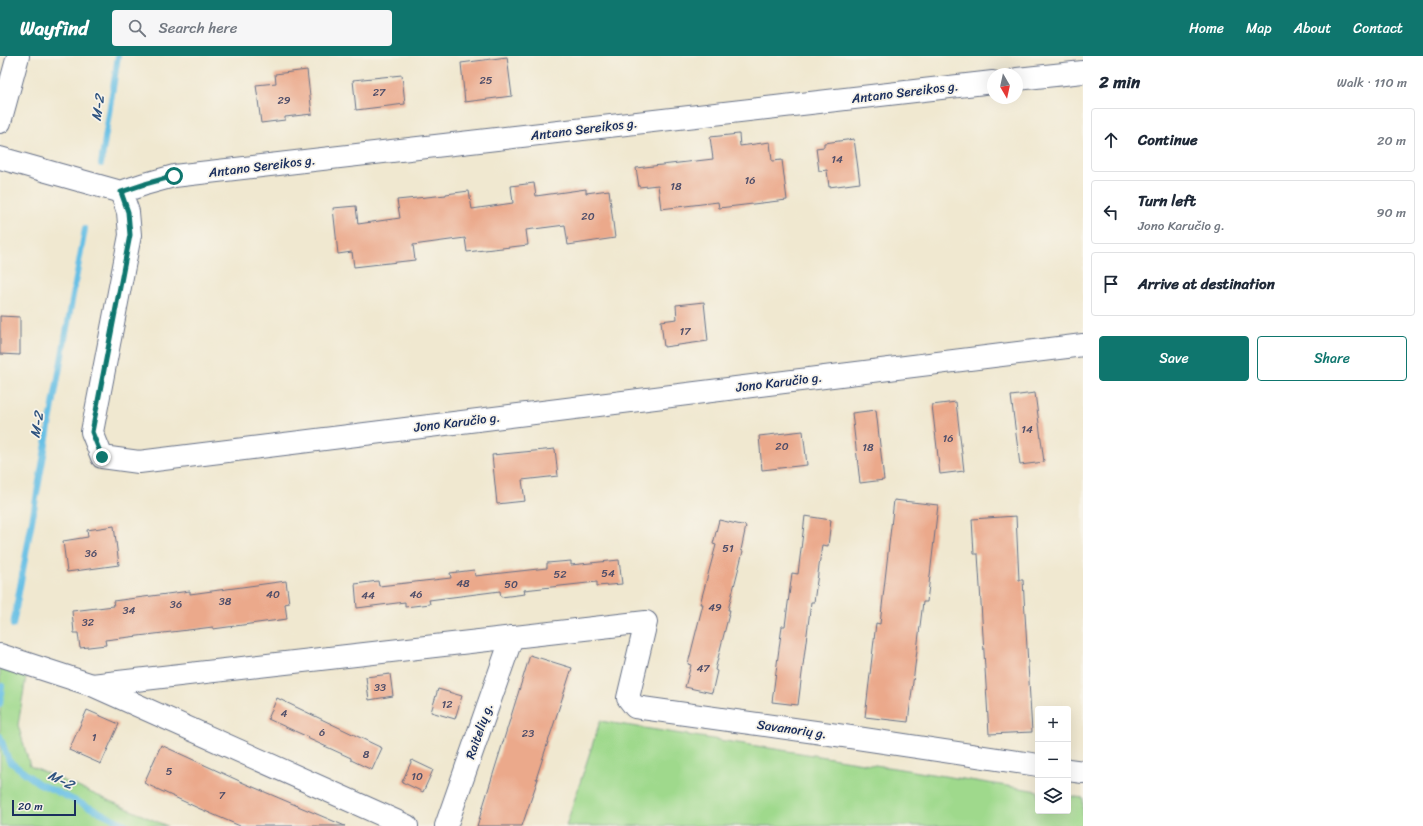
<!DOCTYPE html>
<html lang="en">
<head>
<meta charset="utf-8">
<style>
	:root { --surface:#fff; --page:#f6f6f7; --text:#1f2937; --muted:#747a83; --line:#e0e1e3; --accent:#0f766e }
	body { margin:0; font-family:Sriracha,sans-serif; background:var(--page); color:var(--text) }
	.controls { position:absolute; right:12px; bottom:12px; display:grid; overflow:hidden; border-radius:4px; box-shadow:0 4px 16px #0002 }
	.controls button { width:36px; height:36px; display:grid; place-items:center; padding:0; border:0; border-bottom:1px solid var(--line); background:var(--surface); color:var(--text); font:20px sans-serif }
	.compass { position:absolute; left:987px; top:12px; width:36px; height:36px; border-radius:50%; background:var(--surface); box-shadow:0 4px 16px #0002; rotate:171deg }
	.scale { position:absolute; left:12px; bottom:10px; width:64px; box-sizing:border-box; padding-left:4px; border:2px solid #1b2f5e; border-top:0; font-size:11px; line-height:14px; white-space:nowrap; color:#1b2f5e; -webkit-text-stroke:3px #f7f3e8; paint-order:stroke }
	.stop { position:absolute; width:12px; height:12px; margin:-9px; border:3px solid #0f766e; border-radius:50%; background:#fff }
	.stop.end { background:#0f766e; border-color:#fff; box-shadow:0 1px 4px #0008 }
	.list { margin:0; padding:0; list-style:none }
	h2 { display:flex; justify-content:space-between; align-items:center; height:52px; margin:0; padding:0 16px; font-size:17px }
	h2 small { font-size:13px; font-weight:400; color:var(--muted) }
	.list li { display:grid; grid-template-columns:26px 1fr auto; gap:12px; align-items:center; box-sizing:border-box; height:64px; margin:0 8px 8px; padding:0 8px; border:1px solid var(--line); border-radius:4px }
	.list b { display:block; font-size:15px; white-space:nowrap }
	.list p { margin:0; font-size:13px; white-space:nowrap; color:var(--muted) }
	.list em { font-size:13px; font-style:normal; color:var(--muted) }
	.actions { display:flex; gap:8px; padding:12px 16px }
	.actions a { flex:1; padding:9px 0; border:1px solid var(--accent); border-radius:4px; text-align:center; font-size:14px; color:var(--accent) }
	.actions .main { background:var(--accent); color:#fff }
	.icon { flex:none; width:22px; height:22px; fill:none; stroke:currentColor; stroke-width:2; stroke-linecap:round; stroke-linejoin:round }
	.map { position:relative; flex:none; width:1083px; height:770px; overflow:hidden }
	header { display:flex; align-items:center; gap:24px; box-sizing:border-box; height:56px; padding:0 20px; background:var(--accent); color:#fff }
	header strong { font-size:19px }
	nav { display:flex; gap:22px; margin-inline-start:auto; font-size:14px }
	.search { width:280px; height:36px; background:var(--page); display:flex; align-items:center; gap:10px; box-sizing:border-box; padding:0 14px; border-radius:4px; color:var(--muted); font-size:15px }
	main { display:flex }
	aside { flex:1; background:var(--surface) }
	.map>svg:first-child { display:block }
	.green { fill:#9fd98c; stroke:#5d8475 }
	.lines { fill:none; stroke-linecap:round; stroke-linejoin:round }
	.stream { stroke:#67c0e5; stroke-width:6 }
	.building { fill:#eba98b }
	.minor-casing { stroke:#667086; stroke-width:24 }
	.minor { stroke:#fff; stroke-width:22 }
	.route { stroke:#0f766e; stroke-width:5 }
	.labels { text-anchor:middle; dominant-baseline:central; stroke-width:3.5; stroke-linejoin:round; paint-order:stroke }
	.number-label { font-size:11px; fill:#4f4e69 }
	.street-label { font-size:13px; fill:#1b2f5e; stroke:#f7f3e8 }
	.water-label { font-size:14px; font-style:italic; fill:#2e5380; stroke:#f7f3e8 }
</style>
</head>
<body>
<header>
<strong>Wayfind</strong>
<div class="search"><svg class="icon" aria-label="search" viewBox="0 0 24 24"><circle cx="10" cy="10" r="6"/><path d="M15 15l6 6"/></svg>Search here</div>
<nav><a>Home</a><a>Map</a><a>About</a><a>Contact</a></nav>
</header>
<main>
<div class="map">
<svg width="1083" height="770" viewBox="0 0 1083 770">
	<rect width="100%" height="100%" fill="#f7f3e8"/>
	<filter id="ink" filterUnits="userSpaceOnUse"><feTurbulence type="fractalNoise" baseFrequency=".025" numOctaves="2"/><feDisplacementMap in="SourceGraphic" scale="8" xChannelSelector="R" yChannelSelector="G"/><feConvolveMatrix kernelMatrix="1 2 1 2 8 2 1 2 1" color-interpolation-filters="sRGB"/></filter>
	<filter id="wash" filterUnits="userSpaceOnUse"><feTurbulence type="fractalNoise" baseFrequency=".012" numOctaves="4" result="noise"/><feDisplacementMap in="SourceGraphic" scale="16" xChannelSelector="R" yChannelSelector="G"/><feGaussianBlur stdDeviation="0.9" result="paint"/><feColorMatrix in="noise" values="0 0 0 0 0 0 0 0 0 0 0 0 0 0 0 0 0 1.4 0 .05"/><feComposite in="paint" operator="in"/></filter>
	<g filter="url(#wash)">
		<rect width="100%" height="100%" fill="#f0e8d0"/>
		<g class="green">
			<path d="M0,613L26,621L18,669L30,710L167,770H0Z"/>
			<path d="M600,665L1038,735V755H1068V740L1083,742V770H566Z"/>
		</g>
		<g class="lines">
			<g class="stream">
				<path d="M101,108L118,0"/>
				<path d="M13,569L85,173"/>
				<path d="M0,648L2,630"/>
				<path d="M0,680L9,705L38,727L129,770"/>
			</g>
		</g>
		<g id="blocks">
			<g class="building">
				<path d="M507,1L512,40L465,46L461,7Z"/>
				<path d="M307,14L312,58L285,61V64L261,67L256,29L276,27L275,18Z"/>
				<path d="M402,19L405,48L356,54L353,24Z"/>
				<path d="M739,78L740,90L770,86L772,105L782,104L787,144L719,152L718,146L661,153L658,129L639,131L636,112L713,103L710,81Z"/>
				<path d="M854,83L860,127L829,131L827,114L819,115L816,92L824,91V87Z"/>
				<path d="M534,127L536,140L586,133V137L609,134L615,182L568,189L565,169L526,174L528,189L467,196L465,182L413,189L415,204L354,211L352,196L338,198L333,152L356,150L358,168L400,162L397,144L446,139V138L469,135L472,153L513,147L511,130Z"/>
				<path d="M704,246L708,285L664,291L661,265L677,263L676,249Z"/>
				<path d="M0,260L20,261V299L0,298Z"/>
				<path d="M1035,337L1044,406L1020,409L1011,340Z"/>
				<path d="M956,346L964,415L940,418L932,349Z"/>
				<path d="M876,354L884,424L860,427L852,357Z"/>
				<path d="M803,375L807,409L762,414L759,380Z"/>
				<path d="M555,393L558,420L522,424L525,445L497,448L492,399Z"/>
				<path d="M894,444L938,449L927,546H923L908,666L865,661L876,567L880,568Z"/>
				<path d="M805,460L831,464L828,490L822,489L814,546H811L798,649L772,646L782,570H785L792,517L798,518Z"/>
				<path d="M1016,460L1019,524H1023L1032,676L989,678L978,498H974L972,463Z"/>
				<path d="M719,464L746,470L741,494L743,495L728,554H730L715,614L717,615L712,637L685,631L691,609L688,608L703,548H700L716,489L713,488Z"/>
				<path d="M114,470L119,509L67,516L63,485L88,481L87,474Z"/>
				<path d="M619,504L622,528L597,530V526L524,534L525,538L501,541L500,535L429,544L430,548L405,551V546L357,552L355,528L378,525L379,530L451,522L450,517L474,514L475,520L547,512V507L571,505V509Z"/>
				<path d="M286,525L289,547L285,548L287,563L213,573V571L105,584L106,589L80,592L78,577H74L72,555L114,550L113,545L190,535V538Z"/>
				<path d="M530,599L572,612L536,723H538L522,770H477Z"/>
				<path d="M390,618L393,640L369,644L366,621Z"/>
				<path d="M438,633L462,640L455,663L431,656Z"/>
				<path d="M277,642L382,692L372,714L351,704V702L307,682L308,681L268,663Z"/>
				<path d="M87,654L119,668L101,708L69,694Z"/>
				<path d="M161,689L246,728L345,770H240L198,752L144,727Z"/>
				<path d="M412,704L433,714L423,736L402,726Z"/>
			</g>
		</g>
	</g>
	<g filter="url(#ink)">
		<use href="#blocks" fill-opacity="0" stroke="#667086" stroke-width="1"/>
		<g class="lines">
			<g class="minor-casing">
				<g id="minor">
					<path d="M1017,23L1083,16"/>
					<path d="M0,66L18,0"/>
					<path d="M0,102L121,136L145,128L174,120L993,26"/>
					<path d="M121,136L128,156L130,179L92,376L102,401L139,406L1083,289"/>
					<path d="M0,599L92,629L407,770"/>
					<path d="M92,629L646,566L628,642L635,651L837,679L1038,709"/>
					<path d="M1068,714L1083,716"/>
					<path d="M446,770L512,581"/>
				</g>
			</g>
			<use href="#minor" class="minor"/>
		</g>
	</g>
	<g class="lines" filter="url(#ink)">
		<path class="route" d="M102,401L92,376L130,179L128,156L121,136L145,128L174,120"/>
	</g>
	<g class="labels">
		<g class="number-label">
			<text x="486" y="24">25</text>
			<text x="379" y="36">27</text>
			<text x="284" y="44">29</text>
			<text x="837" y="103">14</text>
			<text x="750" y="124">16</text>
			<text x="676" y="130">18</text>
			<text x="588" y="160">20</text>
			<text x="685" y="275">17</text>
			<text x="1027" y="373">14</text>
			<text x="948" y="382">16</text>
			<text x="782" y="390">20</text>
			<text x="868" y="391">18</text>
			<text x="728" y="492">51</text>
			<text x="91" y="497">36</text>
			<text x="608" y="517">54</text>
			<text x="560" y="518">52</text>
			<text x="463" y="527">48</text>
			<text x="511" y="528">50</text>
			<text x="273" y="538">40</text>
			<text x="416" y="538">46</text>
			<text x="368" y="539">44</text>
			<text x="225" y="545">38</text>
			<text x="176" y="548">36</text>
			<text x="715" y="551">49</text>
			<text x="129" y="554">34</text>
			<text x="88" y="566">32</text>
			<text x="703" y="612">47</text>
			<text x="380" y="631">33</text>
			<text x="447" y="648">12</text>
			<text x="284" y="657">4</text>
			<text x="322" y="676">6</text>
			<text x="528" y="677">23</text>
			<text x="94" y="681">1</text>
			<text x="366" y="698">8</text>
			<text x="169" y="715">5</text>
			<text x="417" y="720">10</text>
			<text x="222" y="739">7</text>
		</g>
		<g class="street-label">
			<text transform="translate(905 36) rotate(-7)">Antano Sereikos g.</text>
			<text transform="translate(584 73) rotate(-7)">Antano Sereikos g.</text>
			<text transform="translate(262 110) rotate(-7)">Antano Sereikos g.</text>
			<text transform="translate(779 326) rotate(-7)">Jono Karučio g.</text>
			<text transform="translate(457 366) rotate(-7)">Jono Karučio g.</text>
			<text transform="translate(792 673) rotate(8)">Savanorių g.</text>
			<text transform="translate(479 675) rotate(-71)">Raitelių g.</text>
		</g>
		<g class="water-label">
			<text transform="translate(98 52) rotate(-81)">M-2</text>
			<text transform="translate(37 369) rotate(-80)">M-2</text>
			<text transform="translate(61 724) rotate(26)">M-2</text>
		</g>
	</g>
</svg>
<div class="controls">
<button>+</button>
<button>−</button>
<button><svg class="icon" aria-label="layers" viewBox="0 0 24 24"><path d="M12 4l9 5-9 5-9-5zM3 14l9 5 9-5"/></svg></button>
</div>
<svg class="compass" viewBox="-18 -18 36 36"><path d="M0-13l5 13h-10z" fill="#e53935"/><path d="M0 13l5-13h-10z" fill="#747a83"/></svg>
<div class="scale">20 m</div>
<div class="stop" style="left:174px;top:120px"></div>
<div class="stop end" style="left:102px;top:401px"></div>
</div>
<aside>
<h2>2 min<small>Walk · 110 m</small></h2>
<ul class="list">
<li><svg class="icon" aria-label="ahead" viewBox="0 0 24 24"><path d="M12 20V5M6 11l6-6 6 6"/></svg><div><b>Continue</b></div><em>20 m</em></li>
<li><svg class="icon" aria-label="left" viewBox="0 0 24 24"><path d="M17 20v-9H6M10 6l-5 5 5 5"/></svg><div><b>Turn left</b><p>Jono Karučio g.</p></div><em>90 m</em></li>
<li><svg class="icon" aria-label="arrive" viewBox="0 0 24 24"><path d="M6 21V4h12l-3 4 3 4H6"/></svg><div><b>Arrive at destination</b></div></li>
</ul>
<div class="actions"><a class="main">Save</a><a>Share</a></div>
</aside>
</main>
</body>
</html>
